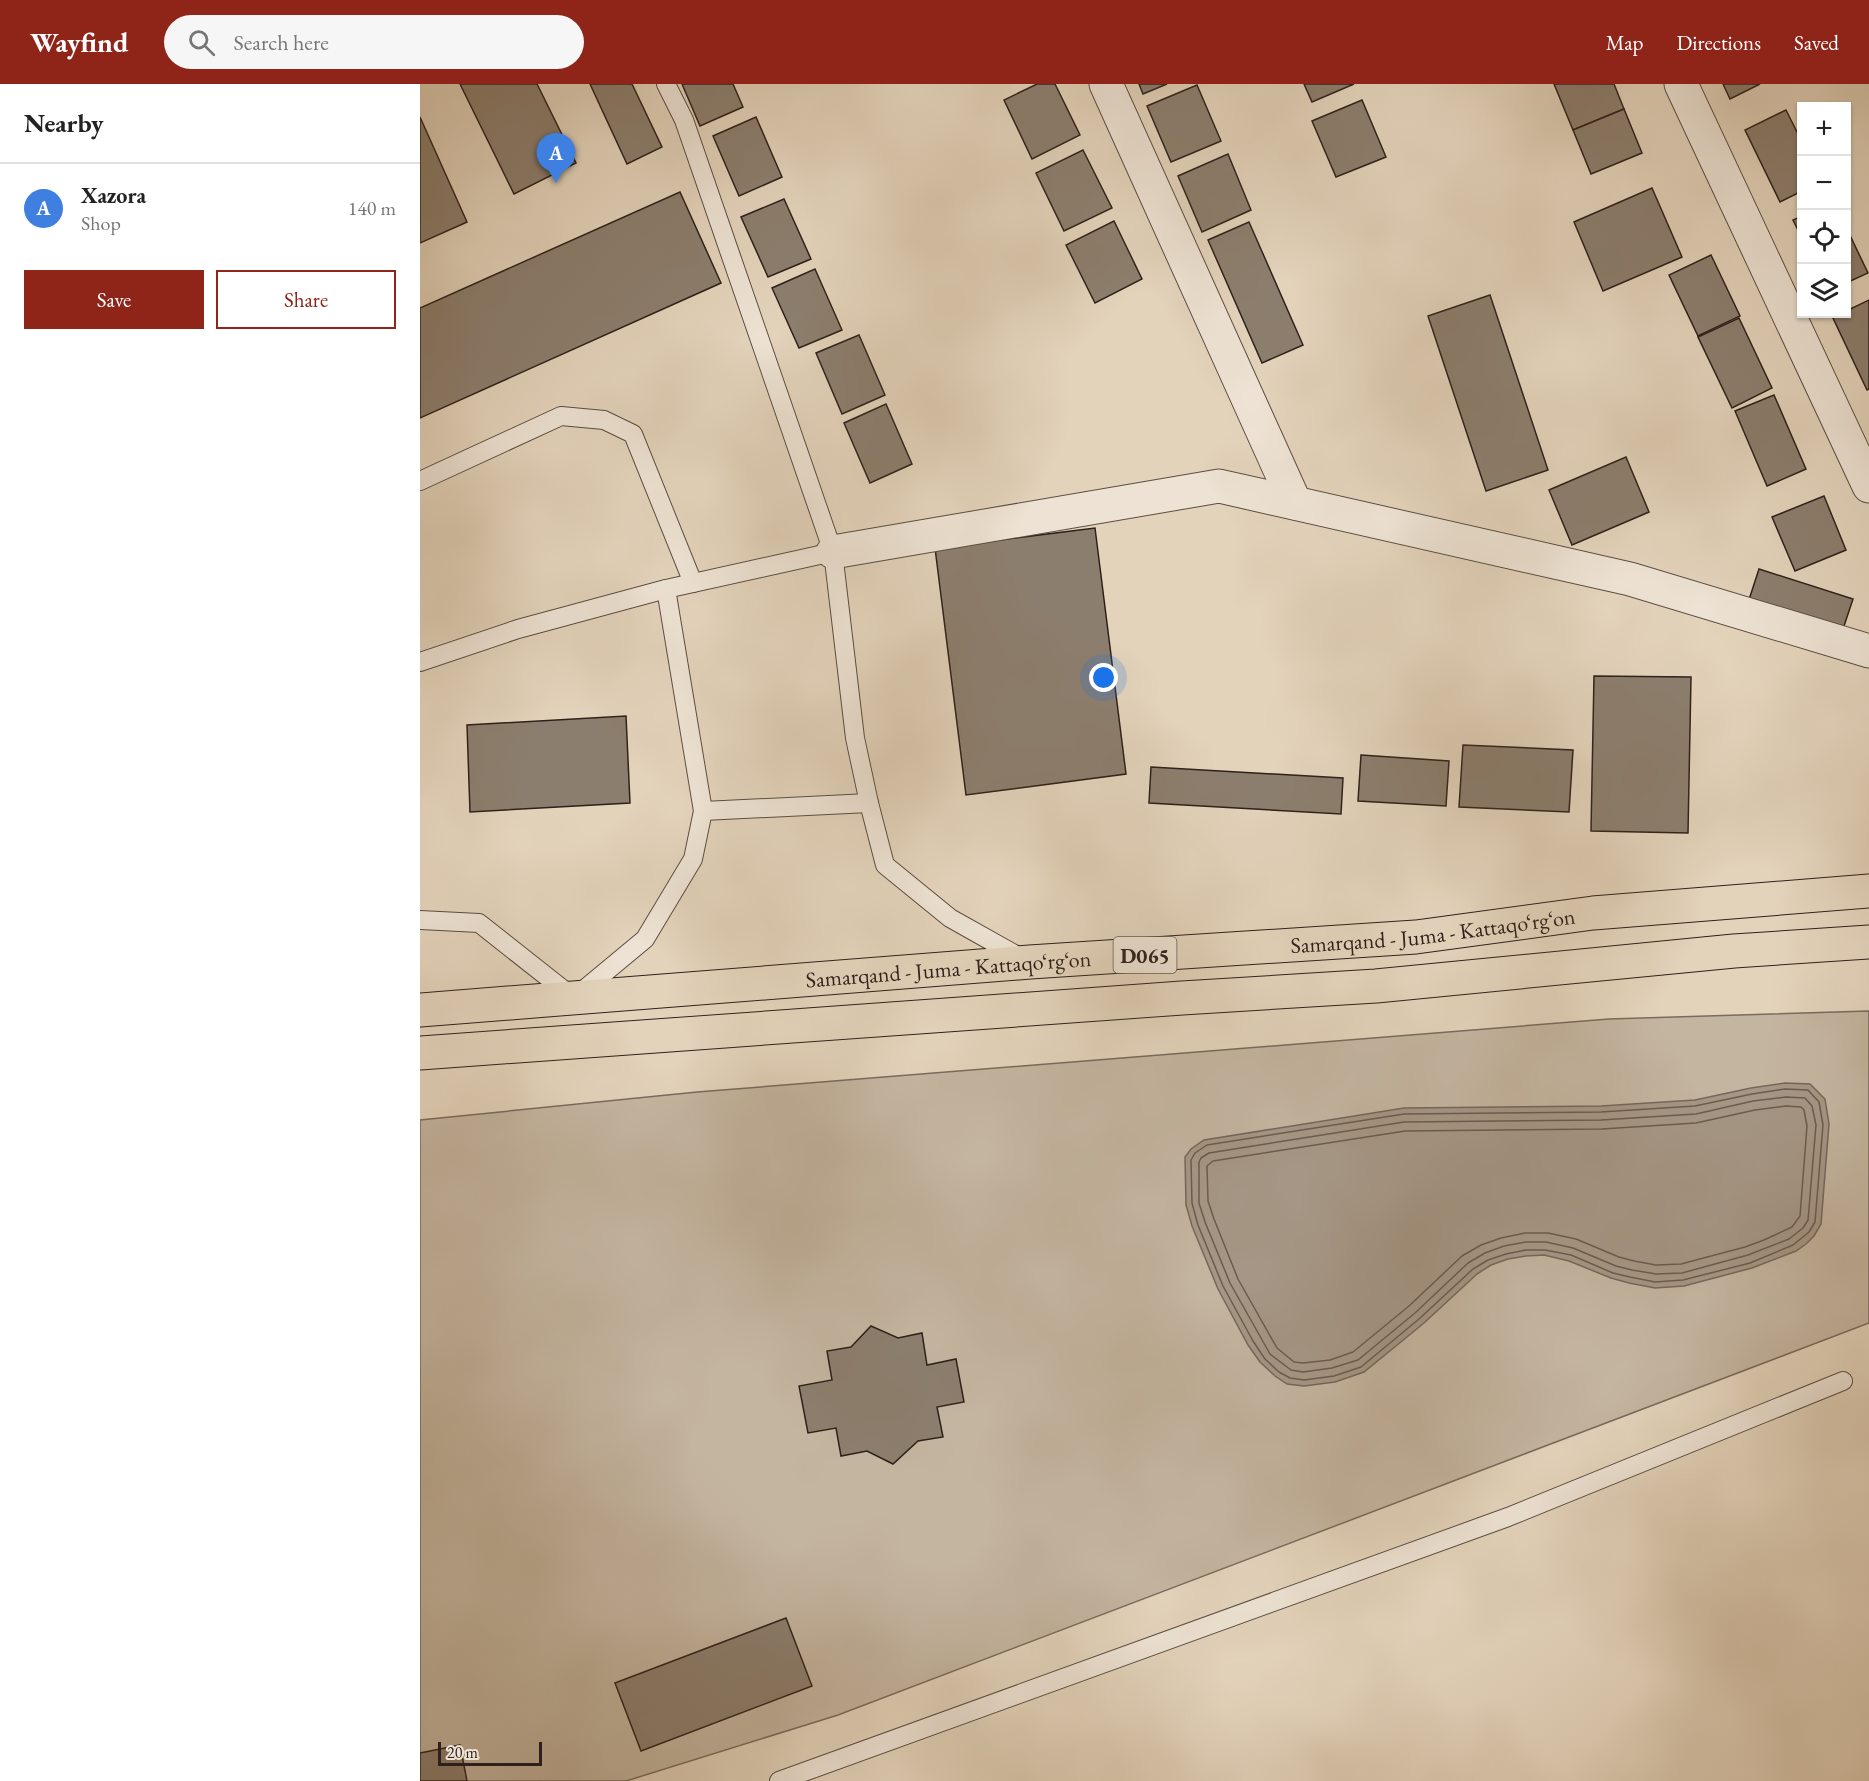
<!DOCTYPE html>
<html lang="en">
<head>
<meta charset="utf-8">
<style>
	:root { --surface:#fff; --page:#f6f6f6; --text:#222; --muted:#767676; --line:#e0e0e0; --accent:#8f2418 }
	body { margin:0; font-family:"EB Garamond",serif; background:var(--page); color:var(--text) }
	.controls { position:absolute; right:18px; top:18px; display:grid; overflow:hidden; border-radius:0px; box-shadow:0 2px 4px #0004 }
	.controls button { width:54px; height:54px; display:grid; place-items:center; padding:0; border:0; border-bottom:2px solid var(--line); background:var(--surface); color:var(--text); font:30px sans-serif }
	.scale { position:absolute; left:18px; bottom:15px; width:104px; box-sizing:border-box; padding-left:6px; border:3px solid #2e211b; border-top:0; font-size:16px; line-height:21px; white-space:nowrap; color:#2e211b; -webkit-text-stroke:4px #ede2d3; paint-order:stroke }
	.you { position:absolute; left:684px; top:594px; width:21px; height:21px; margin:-15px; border:4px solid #fff; border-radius:50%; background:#1a73e8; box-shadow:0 0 0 9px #1a73e833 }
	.badge { display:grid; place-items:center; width:39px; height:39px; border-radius:50%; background:var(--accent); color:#fff; font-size:20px; font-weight:700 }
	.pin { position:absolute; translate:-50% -50px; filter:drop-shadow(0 2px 3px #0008) }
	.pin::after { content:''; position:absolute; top:32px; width:21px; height:18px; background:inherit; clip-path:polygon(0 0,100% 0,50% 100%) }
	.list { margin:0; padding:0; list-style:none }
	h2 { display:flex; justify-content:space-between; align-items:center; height:78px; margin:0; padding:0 24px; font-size:26px }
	h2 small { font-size:20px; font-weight:400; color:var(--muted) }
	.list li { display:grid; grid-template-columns:39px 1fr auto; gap:18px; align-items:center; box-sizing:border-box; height:90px; padding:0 24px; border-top:2px solid var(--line) }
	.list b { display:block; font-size:22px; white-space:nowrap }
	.list p { margin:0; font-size:20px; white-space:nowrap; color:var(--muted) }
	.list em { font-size:20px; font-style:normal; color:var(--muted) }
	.actions { display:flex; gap:12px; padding:18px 24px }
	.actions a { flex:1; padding:14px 0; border:2px solid var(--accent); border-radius:0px; text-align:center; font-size:21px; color:var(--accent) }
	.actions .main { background:var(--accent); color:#fff }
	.icon { flex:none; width:33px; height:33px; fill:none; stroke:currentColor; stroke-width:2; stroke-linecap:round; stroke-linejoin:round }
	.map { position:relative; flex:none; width:1449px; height:1697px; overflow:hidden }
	header { display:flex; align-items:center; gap:36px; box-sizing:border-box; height:84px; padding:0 30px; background:var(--accent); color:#fff }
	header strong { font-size:28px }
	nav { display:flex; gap:33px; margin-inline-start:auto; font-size:21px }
	.search { width:420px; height:54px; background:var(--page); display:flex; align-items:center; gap:15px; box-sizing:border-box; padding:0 21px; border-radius:33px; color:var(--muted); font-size:22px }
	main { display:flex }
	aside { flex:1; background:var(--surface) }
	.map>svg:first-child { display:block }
	.green { fill:#c4b5a0; stroke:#796b5e; stroke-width:1.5 }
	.water { fill:#a59685; stroke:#75675b; stroke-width:1.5 }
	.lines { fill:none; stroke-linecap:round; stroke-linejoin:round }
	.shore { stroke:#6a5c50; stroke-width:1.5 }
	.building { fill:#8c7e6e; stroke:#2e211b; stroke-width:1.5 }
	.lane-casing { stroke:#5b4e43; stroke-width:20 }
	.street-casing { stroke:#5b4e43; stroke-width:35 }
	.primary-casing { stroke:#2e211b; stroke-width:35 }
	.lane { stroke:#ede2d3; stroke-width:18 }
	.street { stroke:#ede2d3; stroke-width:33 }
	.primary { stroke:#e3d3bb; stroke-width:33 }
	.labels { text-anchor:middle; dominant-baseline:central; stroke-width:4.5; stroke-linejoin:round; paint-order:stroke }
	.shield { fill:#ede2d3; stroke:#675b52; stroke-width:1.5 }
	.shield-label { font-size:21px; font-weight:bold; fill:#2e211b }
	.street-label { font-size:22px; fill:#2e211b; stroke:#ede2d3 }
</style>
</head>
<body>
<header>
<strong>Wayfind</strong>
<div class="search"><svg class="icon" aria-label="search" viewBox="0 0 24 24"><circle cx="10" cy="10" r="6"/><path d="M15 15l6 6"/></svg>Search here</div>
<nav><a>Map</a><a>Directions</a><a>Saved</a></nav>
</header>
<main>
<aside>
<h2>Nearby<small></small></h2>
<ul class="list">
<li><span class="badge" style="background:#3f7fe0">A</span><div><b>Xazora</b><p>Shop</p></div><em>140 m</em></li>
</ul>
<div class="actions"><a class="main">Save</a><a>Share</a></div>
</aside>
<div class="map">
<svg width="1449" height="1697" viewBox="0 0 1449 1697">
	<rect width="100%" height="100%" fill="#e3d3bb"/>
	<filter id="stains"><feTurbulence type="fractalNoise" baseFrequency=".00333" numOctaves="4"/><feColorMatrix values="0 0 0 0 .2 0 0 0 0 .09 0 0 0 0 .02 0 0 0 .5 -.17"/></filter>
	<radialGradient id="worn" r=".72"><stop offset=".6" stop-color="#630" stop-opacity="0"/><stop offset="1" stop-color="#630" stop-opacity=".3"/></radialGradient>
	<path class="green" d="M1449,927V1239L418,1631L206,1697H0V1036L277,1008L1189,935Z"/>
	<path class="water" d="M1365,999L1390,1000L1405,1015L1409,1040L1401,1140L1394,1152L1386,1160L1376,1167L1332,1184L1264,1202L1235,1204L1209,1199L1191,1194L1149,1177L1124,1171L1106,1172L1088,1175L1071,1181L1057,1190L1004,1239L944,1288L915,1298L884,1302L867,1300L855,1292L840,1278L828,1261L798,1205L772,1142L766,1121L765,1073L771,1065L784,1056L984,1024L1181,1022L1275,1016L1331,1004Z"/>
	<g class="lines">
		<g class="shore">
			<path d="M1365,1005L1388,1006L1399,1018L1403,1041L1395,1138L1389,1148L1373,1161L1330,1179L1263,1196L1235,1198L1210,1193L1193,1189L1151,1171L1125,1166H1106L1086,1170L1068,1176L1053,1185L999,1235L941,1283L914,1292L884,1296L870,1294L859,1288L845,1275L833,1257L803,1202L778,1141L772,1119L771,1076L775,1069L787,1061L984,1030L1181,1028L1275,1022L1332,1010Z"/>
			<path d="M1366,1013L1385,1014L1392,1022L1396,1041L1388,1136L1383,1144L1369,1155L1328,1171L1262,1189L1236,1190L1212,1186L1196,1182L1153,1164L1126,1158H1106L1084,1162L1065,1169L1048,1179L995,1229L938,1276L912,1284L883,1288L871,1286L850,1270L810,1199L785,1138L779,1119V1078L781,1074L789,1069L984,1038L1181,1036L1276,1030L1333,1017Z"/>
			<path d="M1366,1022L1381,1023L1384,1026L1387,1042L1380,1132L1372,1143L1344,1156L1325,1163L1261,1180L1236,1181L1214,1177L1199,1173L1156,1155L1128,1149H1105L1081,1154L1061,1161L1042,1172L989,1222L933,1268L910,1276L883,1279L874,1278L857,1264L818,1195L794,1135L788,1117L787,1082L793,1077L985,1047L1182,1045L1276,1039L1335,1026Z"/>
		</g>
	</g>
	<g class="building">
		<path d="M40,0H117L156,79L94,110Z"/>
		<path d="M170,0H212L242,63L207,80Z"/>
		<path d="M262,0H313L323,23L280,42Z"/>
		<path d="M617,0H635L660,51L612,75L584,16Z"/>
		<path d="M719,0H747L723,10Z"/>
		<path d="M884,0H934L892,18Z"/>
		<path d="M1134,0H1194L1204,25L1153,46Z"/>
		<path d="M1303,0H1340L1310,15Z"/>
		<path d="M777,1L801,57L751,78L727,22Z"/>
		<path d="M942,16L966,73L916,93L892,37Z"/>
		<path d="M1204,25L1222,69L1171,90L1153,46Z"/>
		<path d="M1366,26L1382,58V107L1360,118L1325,46Z"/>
		<path d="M0,33L47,138L0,159Z"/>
		<path d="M336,33L362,93L319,112L293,52Z"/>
		<path d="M663,66L692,124L644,147L616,89Z"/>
		<path d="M808,70L831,126L782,148L758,92Z"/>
		<path d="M1232,104L1262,173L1183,207L1154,138Z"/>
		<path d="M260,108L301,199L0,334V224Z"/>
		<path d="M364,115L391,175L348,193L321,133Z"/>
		<path d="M1382,132V154L1373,136Z"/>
		<path d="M694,137L722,195L675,219L646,161Z"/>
		<path d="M829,138L883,261L842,279L788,156Z"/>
		<path d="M1426,143L1448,189L1426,199Z"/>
		<path d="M1291,171L1320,232L1278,252L1249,191Z"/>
		<path d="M395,185L422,246L379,264L352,204Z"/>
		<path d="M1070,211L1128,386L1066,407L1008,232Z"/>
		<path d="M1449,216V305L1447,306L1413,234L1421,230H1426V227Z"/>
		<path d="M1319,234L1352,304L1312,324L1278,253Z"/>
		<path d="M439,251L465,311L422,330L396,269Z"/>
		<path d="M1354,311L1386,385L1347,402L1315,327Z"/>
		<path d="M466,320L492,380L450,399L424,339Z"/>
		<path d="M1206,373L1229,428L1152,461L1129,406Z"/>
		<path d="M1404,412L1426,466L1375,487L1352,433Z"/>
		<path d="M675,444L706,690L546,711L515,464Z"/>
		<path d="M1339,485L1433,515L1419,557L1325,528Z"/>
		<path d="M1174,592L1271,593L1268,749L1171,747Z"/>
		<path d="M206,632L210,719L50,728L47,641Z"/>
		<path d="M1043,661L1153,666L1149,728L1039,723Z"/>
		<path d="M941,671L1029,677L1026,722L938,717Z"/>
		<path d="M731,683L923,694L921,730L729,719Z"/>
		<path d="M451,1242L478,1254L502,1249L507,1281L536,1275L544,1318L517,1323L523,1353L498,1357L473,1380L447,1367L421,1372L416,1344L388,1349L379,1302L412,1296L407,1267L431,1263Z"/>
		<path d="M366,1534L392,1602L221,1667L195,1599Z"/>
		<path d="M40,1661L47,1697H0V1669Z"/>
	</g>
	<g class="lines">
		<g class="lane-casing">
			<g id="lane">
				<path d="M246,0L264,36L413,468L435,654L449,719L465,781L530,834L603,875"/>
				<path d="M0,397L141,332L184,336L213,350L273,499"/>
				<path d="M0,578L98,545L246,505L413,468"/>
				<path d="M283,727L449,719"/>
				<path d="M0,836L59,839L154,914L225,855L273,775L283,727L246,505"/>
				<path d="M359,1697L1088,1433L1423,1297"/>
			</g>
		</g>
		<g class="street-casing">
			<g id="street">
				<path d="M686,0L875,419"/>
				<path d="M1261,0L1449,402"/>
				<path d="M413,468L799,402L1210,495L1449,567"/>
			</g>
		</g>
		<g class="primary-casing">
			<g id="primary">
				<path id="s1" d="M0,926L610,878L996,853L1173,829L1449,807"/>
				<path d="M0,969L762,914L956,902L1314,867L1449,858"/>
			</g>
		</g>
		<use href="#lane" class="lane"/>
		<use href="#street" class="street"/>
		<use href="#primary" class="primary"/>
	</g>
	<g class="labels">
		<rect class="shield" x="693.5" y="853" width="63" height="36" rx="4.5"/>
		<g class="shield-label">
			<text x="725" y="871">D065</text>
		</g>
		<g class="street-label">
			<text stroke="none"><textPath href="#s1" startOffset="1016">Samarqand - Juma - Kattaqo‘rg‘on</textPath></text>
			<text stroke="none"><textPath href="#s1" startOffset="530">Samarqand - Juma - Kattaqo‘rg‘on</textPath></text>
		</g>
	</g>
	<rect width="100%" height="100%" filter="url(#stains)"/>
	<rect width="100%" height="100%" fill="url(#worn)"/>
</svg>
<div class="controls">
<button>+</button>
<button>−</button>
<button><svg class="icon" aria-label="locate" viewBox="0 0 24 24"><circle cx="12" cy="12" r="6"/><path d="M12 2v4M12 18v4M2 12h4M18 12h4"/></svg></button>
<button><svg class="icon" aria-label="layers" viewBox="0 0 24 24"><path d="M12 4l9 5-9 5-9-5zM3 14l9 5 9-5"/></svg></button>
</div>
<div class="scale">20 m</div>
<div class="you"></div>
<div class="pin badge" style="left:136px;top:99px;background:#3f7fe0">A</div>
</div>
</main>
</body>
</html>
